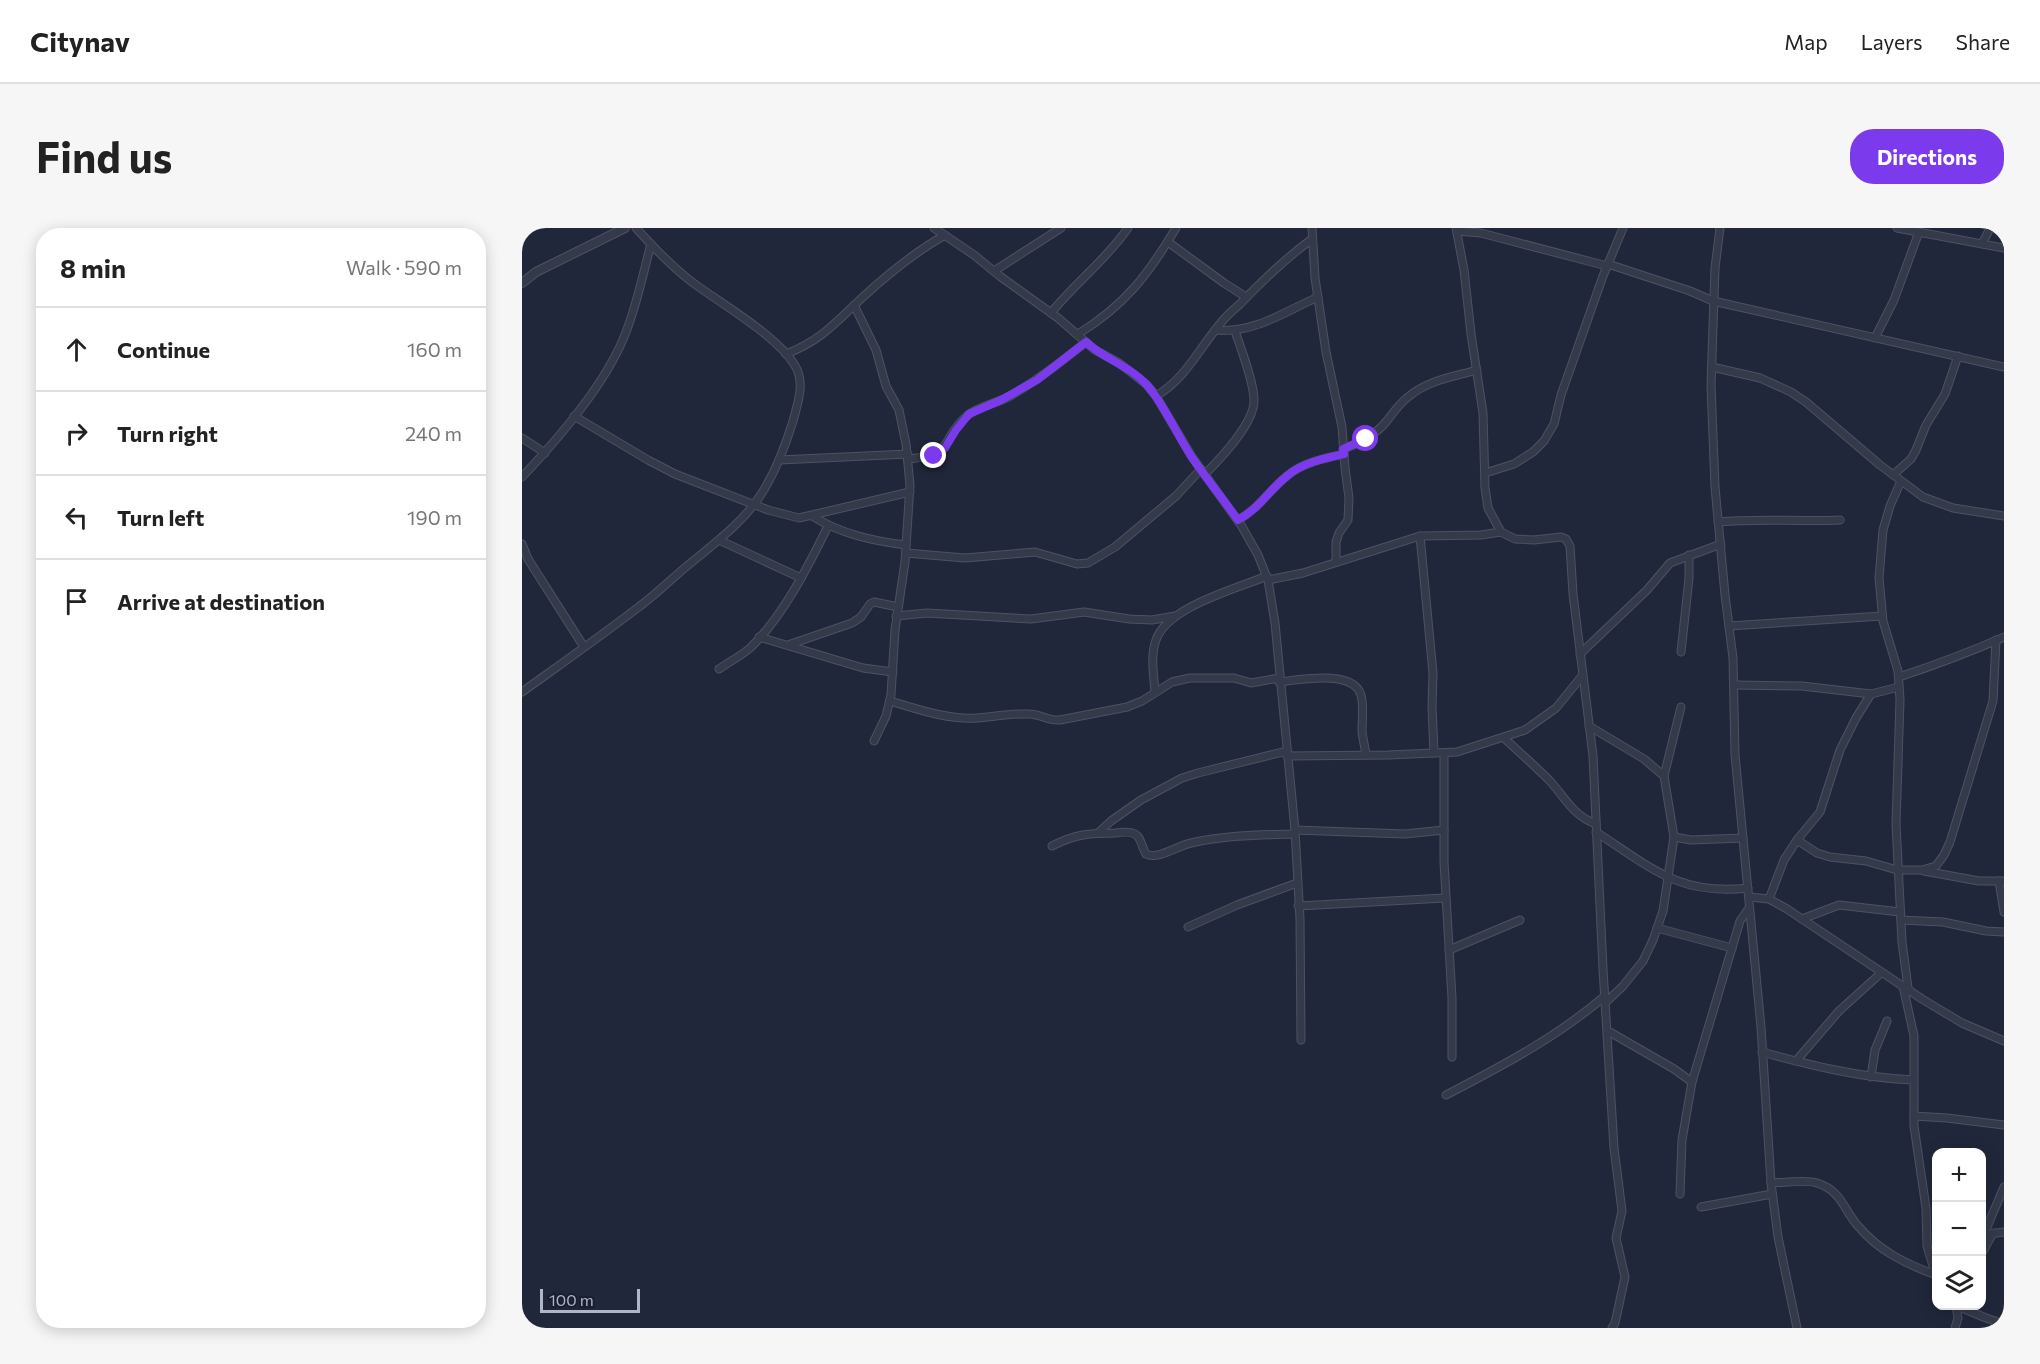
<!DOCTYPE html>
<html lang="en">
<head>
<meta charset="utf-8">
<style>
	:root { --surface:#fff; --page:#f6f6f6; --text:#222; --muted:#767676; --line:#e0e0e0; --accent:#7c3aed }
	body { margin:0; font-family:Commissioner,sans-serif; background:var(--page); color:var(--text) }
	.controls { position:absolute; right:18px; bottom:18px; display:grid; overflow:hidden; border-radius:12px; box-shadow:0 3px 15px #0003 }
	.controls button { width:54px; height:54px; display:grid; place-items:center; padding:0; border:0; border-bottom:2px solid var(--line); background:var(--surface); color:var(--text); font:30px sans-serif }
	.scale { position:absolute; left:18px; bottom:15px; width:100px; box-sizing:border-box; padding-left:6px; border:3px solid #b0b5c7; border-top:0; font-size:16px; line-height:21px; white-space:nowrap; color:#b0b5c7; -webkit-text-stroke:4px #1a1f30; paint-order:stroke }
	.stop { position:absolute; width:18px; height:18px; margin:-14px; border:4px solid #7c3aed; border-radius:50%; background:#fff }
	.stop.end { background:#7c3aed; border-color:#fff; box-shadow:0 2px 6px #0008 }
	.list { margin:0; padding:0; list-style:none }
	h2 { display:flex; justify-content:space-between; align-items:center; height:78px; margin:0; padding:0 24px; font-size:26px }
	h2 small { font-size:20px; font-weight:400; color:var(--muted) }
	.list li { display:grid; grid-template-columns:39px 1fr auto; gap:18px; align-items:center; box-sizing:border-box; height:84px; padding:0 24px; border-top:2px solid var(--line) }
	.list b { display:block; font-size:22px; white-space:nowrap }
	.list em { font-size:20px; font-style:normal; color:var(--muted) }
	.icon { flex:none; width:33px; height:33px; fill:none; stroke:currentColor; stroke-width:2; stroke-linecap:round; stroke-linejoin:round }
	.map { position:relative; flex:none; width:1482px; height:1100px; overflow:hidden; border-radius:24px }
	header { display:flex; align-items:center; gap:36px; box-sizing:border-box; height:84px; padding:0 30px; background:var(--surface); border-bottom:2px solid var(--line) }
	header strong { font-size:28px }
	nav { display:flex; gap:33px; margin-inline-start:auto; font-size:21px }
	.intro { display:flex; align-items:center; justify-content:space-between; box-sizing:border-box; height:144px; padding:0 36px }
	h1 { margin:0; font-size:42px }
	.button { padding:15px 27px; border-radius:24px; background:var(--accent); color:#fff; font-size:21px; font-weight:700 }
	main { display:flex; gap:36px; padding:0 36px }
	aside { flex:1; background:var(--surface); border-radius:24px; box-shadow:0 3px 15px #0003 }
	.map>svg:first-child { display:block }
	.lines { fill:none; stroke-linecap:round; stroke-linejoin:round }
	.minor-casing { stroke:#4d5263; stroke-width:9 }
	.tertiary-casing { stroke:#4d5263; stroke-width:10 }
	.minor { stroke:#353a4b; stroke-width:7 }
	.tertiary { stroke:#353a4b; stroke-width:8 }
	.route { stroke:#7c3aed; stroke-width:8 }
</style>
</head>
<body>
<header>
<strong>Citynav</strong>
<nav><a>Map</a><a>Layers</a><a>Share</a></nav>
</header>
<div class="intro"><h1>Find us</h1><a class="button">Directions</a></div>
<main>
<aside>
<h2>8 min<small>Walk · 590 m</small></h2>
<ul class="list">
<li><svg class="icon" aria-label="ahead" viewBox="0 0 24 24"><path d="M12 20V5M6 11l6-6 6 6"/></svg><div><b>Continue</b></div><em>160 m</em></li>
<li><svg class="icon" aria-label="right" viewBox="0 0 24 24"><path d="M7 20v-9h11M14 6l5 5-5 5"/></svg><div><b>Turn right</b></div><em>240 m</em></li>
<li><svg class="icon" aria-label="left" viewBox="0 0 24 24"><path d="M17 20v-9H6M10 6l-5 5 5 5"/></svg><div><b>Turn left</b></div><em>190 m</em></li>
<li><svg class="icon" aria-label="arrive" viewBox="0 0 24 24"><path d="M6 21V4h12l-3 4 3 4H6"/></svg><div><b>Arrive at destination</b></div></li>
</ul>
</aside>
<div class="map">
<svg width="1482" height="1100" viewBox="0 0 1482 1100">
	<rect width="100%" height="100%" fill="#21273b"/>
	<g class="lines">
		<g class="minor-casing">
			<g id="minor">
				<path d="M412,0L452,27L479,49L536,90L573,122L597,135L624,156L634,168L670,229L719,297L736,327L746,352L753,395L773,602L778,691L779,812"/>
				<path d="M790,0L793,50L804,124L820,199L823,240L827,270L826,292L817,305L814,314V334"/>
				<path d="M934,0L942,42L949,106L961,185L963,260L966,280L979,304L993,311L1012,312L1039,309L1044,311L1048,318L1051,366L1071,528L1081,741L1092,920L1100,983L1094,1010L1103,1049L1093,1095L1090,1100"/>
				<path d="M1198,0L1193,40L1189,157L1193,259L1203,367L1211,430L1213,527L1239,799L1249,955L1256,1009L1275,1100"/>
				<path d="M1375,0L1482,20"/>
				<path d="M935,3L959,5L1085,38"/>
				<path d="M646,14L702,55L724,69"/>
				<path d="M1460,16L1468,0"/>
				<path d="M1086,36L1168,63L1191,73L1482,139"/>
				<path d="M472,43L539,0"/>
				<path d="M332,77L354,122L364,158L377,182L384,216L388,257L383,334L373,402L369,467L364,488L352,513"/>
				<path d="M529,85C553,55 584,32 606,0"/>
				<path d="M693,102C731,106 762,84 796,69"/>
				<path d="M556,106C603,77 626,47 654,0"/>
				<path d="M1353,110L1372,72L1397,4"/>
				<path d="M264,126C300,112 314,94 341,69C367,45 393,24 423,7"/>
				<path d="M1190,139L1238,150L1269,164L1284,174L1358,237L1401,269L1431,280L1482,288"/>
				<path d="M634,168C664,150 676,122 698,96C704,88 711,82 718,76C741,52 764,30 790,11"/>
				<path d="M52,188L126,232L153,246L246,282L277,290L388,264"/>
				<path d="M0,210L23,225"/>
				<path d="M821,221C838,215 853,207 864,194C871,185 877,176 886,169C906,152 931,149 955,142"/>
				<path d="M386,231C435,227 417,211 446,187C457,178 476,175 488,168C516,152 540,133 564,114"/>
				<path d="M257,232L386,226"/>
				<path d="M963,245L992,236L1011,224L1022,213L1032,196L1039,167L1081,48L1101,0"/>
				<path d="M683,246C698,231 731,196 732,174C733,157 719,121 713,103"/>
				<path d="M1371,247L1389,231L1394,222L1404,197L1423,166L1436,128"/>
				<path d="M0,249C37,210 85,155 104,104C115,76 121,46 129,16"/>
				<path d="M1379,253L1368,278L1361,302L1357,350L1361,393L1376,443L1378,472L1374,596L1380,714L1386,760"/>
				<path d="M290,288C319,306 351,313 384,317"/>
				<path d="M716,292C739,279 746,263 765,248C779,235 803,230 822,226"/>
				<path d="M1196,294C1237,290 1278,294 1318,292"/>
				<path d="M898,308L911,445L910,478L912,525"/>
				<path d="M197,312L279,350"/>
				<path d="M0,316L6,331L62,419"/>
				<path d="M384,325L443,330L513,324L555,336L566,335L593,319L654,268L679,241"/>
				<path d="M746,352L781,345L898,308L959,307L979,304"/>
				<path d="M374,388L405,385L509,391L562,384L607,391L630,392L653,388"/>
				<path d="M1207,398L1360,388"/>
				<path d="M237,409L341,440L371,444"/>
				<path d="M266,417L330,395L339,389L348,376L352,374L376,379"/>
				<path d="M1159,424L1167,350V327"/>
				<path d="M1058,426L1125,362L1148,335L1199,316"/>
				<path d="M197,441C207,434 219,428 228,420C260,390 287,337 306,298"/>
				<path d="M1377,449C1413,437 1448,424 1482,409"/>
				<path d="M757,454C777,452 831,441 839,467C842,478 840,492 840,504C841,512 843,519 844,527"/>
				<path d="M1213,457L1280,458L1349,466L1377,459"/>
				<path d="M0,464C39,436 79,408 118,378C136,365 152,348 170,334C194,314 221,294 238,268C254,244 263,219 271,193C276,174 284,154 272,136C254,107 198,75 170,54C149,38 131,19 114,0"/>
				<path d="M633,464C632,448 628,428 634,412C645,379 714,361 745,348"/>
				<path d="M368,473C395,481 426,492 455,490C472,489 489,485 507,486C518,486 526,493 538,492L605,479L620,473L650,454L668,450H712L729,455L757,450"/>
				<path d="M1067,498L1122,531L1142,548L1152,609L1141,683L1131,712L1121,733L1101,758L1083,775"/>
				<path d="M982,510C997,524 1013,538 1027,552C1043,569 1050,587 1074,596"/>
				<path d="M922,525V634L930,770V829"/>
				<path d="M765,528L866,527L935,524L1003,502L1034,480L1060,448"/>
				<path d="M1142,548L1159,479"/>
				<path d="M773,602L883,606L922,602"/>
				<path d="M1074,604C1128,639 1157,668 1226,660"/>
				<path d="M576,605L589,593L619,572L660,550L676,545L765,523"/>
				<path d="M1152,609L1169,612L1221,610"/>
				<path d="M1275,612L1295,625L1308,629L1344,633L1375,642H1400L1414,638L1422,627L1428,614L1471,473L1474,412"/>
				<path d="M530,618C553,606 568,605 594,605C600,604 607,603 613,606C619,609 620,620 624,626C636,632 655,618 669,615C703,607 738,607 773,606"/>
				<path d="M1402,643L1457,653H1482"/>
				<path d="M1477,653L1482,684"/>
				<path d="M1227,669L1247,671L1265,681L1400,771L1440,795L1482,813"/>
				<path d="M1247,671L1262,632L1275,612L1298,584L1318,522L1334,490L1349,466"/>
				<path d="M776,678L923,670"/>
				<path d="M1280,691L1317,677L1378,684"/>
				<path d="M1379,692L1421,694L1464,703L1482,704"/>
				<path d="M666,699L715,677L775,655"/>
				<path d="M1135,700L1210,720"/>
				<path d="M927,722L998,692"/>
				<path d="M1381,758L1392,808V898L1404,980L1405,1018L1414,1048"/>
				<path d="M1086,803L1152,841L1170,854"/>
				<path d="M1240,824C1291,838 1340,850 1392,852"/>
				<path d="M1274,833L1317,783L1359,745"/>
				<path d="M1349,849L1353,822L1365,793"/>
				<path d="M924,867C980,838 1035,809 1083,768"/>
				<path d="M1392,888L1425,890L1482,897"/>
				<path d="M1249,955C1262,955 1283,951 1295,955C1320,963 1321,981 1336,998C1357,1023 1384,1036 1414,1047"/>
				<path d="M1158,966L1160,912L1170,854L1218,693L1227,680"/>
				<path d="M1179,979L1250,966"/>
				<path d="M1462,1006L1482,959"/>
				<path d="M1467,1006L1482,1004"/>
				<path d="M1460,1025L1471,1005"/>
				<path d="M1435,1078L1464,1090L1482,1096"/>
				<path d="M1433,1100L1436,1090L1434,1078"/>
			</g>
		</g>
		<g class="tertiary-casing">
			<path id="tertiary" d="M0,55L14,44L103,0"/>
		</g>
		<use href="#minor" class="minor"/>
		<use href="#tertiary" class="tertiary"/>
	</g>
	<g class="lines">
		<path class="route" d="M412,228L423,220L434,202L447,186L479,172L515,152L564,114C582,131 608,138 625,157C643,178 654,205 669,228C684,250 701,271 716,292C739,279 746,263 765,248C779,235 803,230 822,226L821,221L844,211"/>
	</g>
</svg>
<div class="controls">
<button>+</button>
<button>−</button>
<button><svg class="icon" aria-label="layers" viewBox="0 0 24 24"><path d="M12 4l9 5-9 5-9-5zM3 14l9 5 9-5"/></svg></button>
</div>
<div class="scale">100 m</div>
<div class="stop" style="left:844px;top:211px"></div>
<div class="stop end" style="left:412px;top:228px"></div>
</div>
</main>
</body>
</html>
